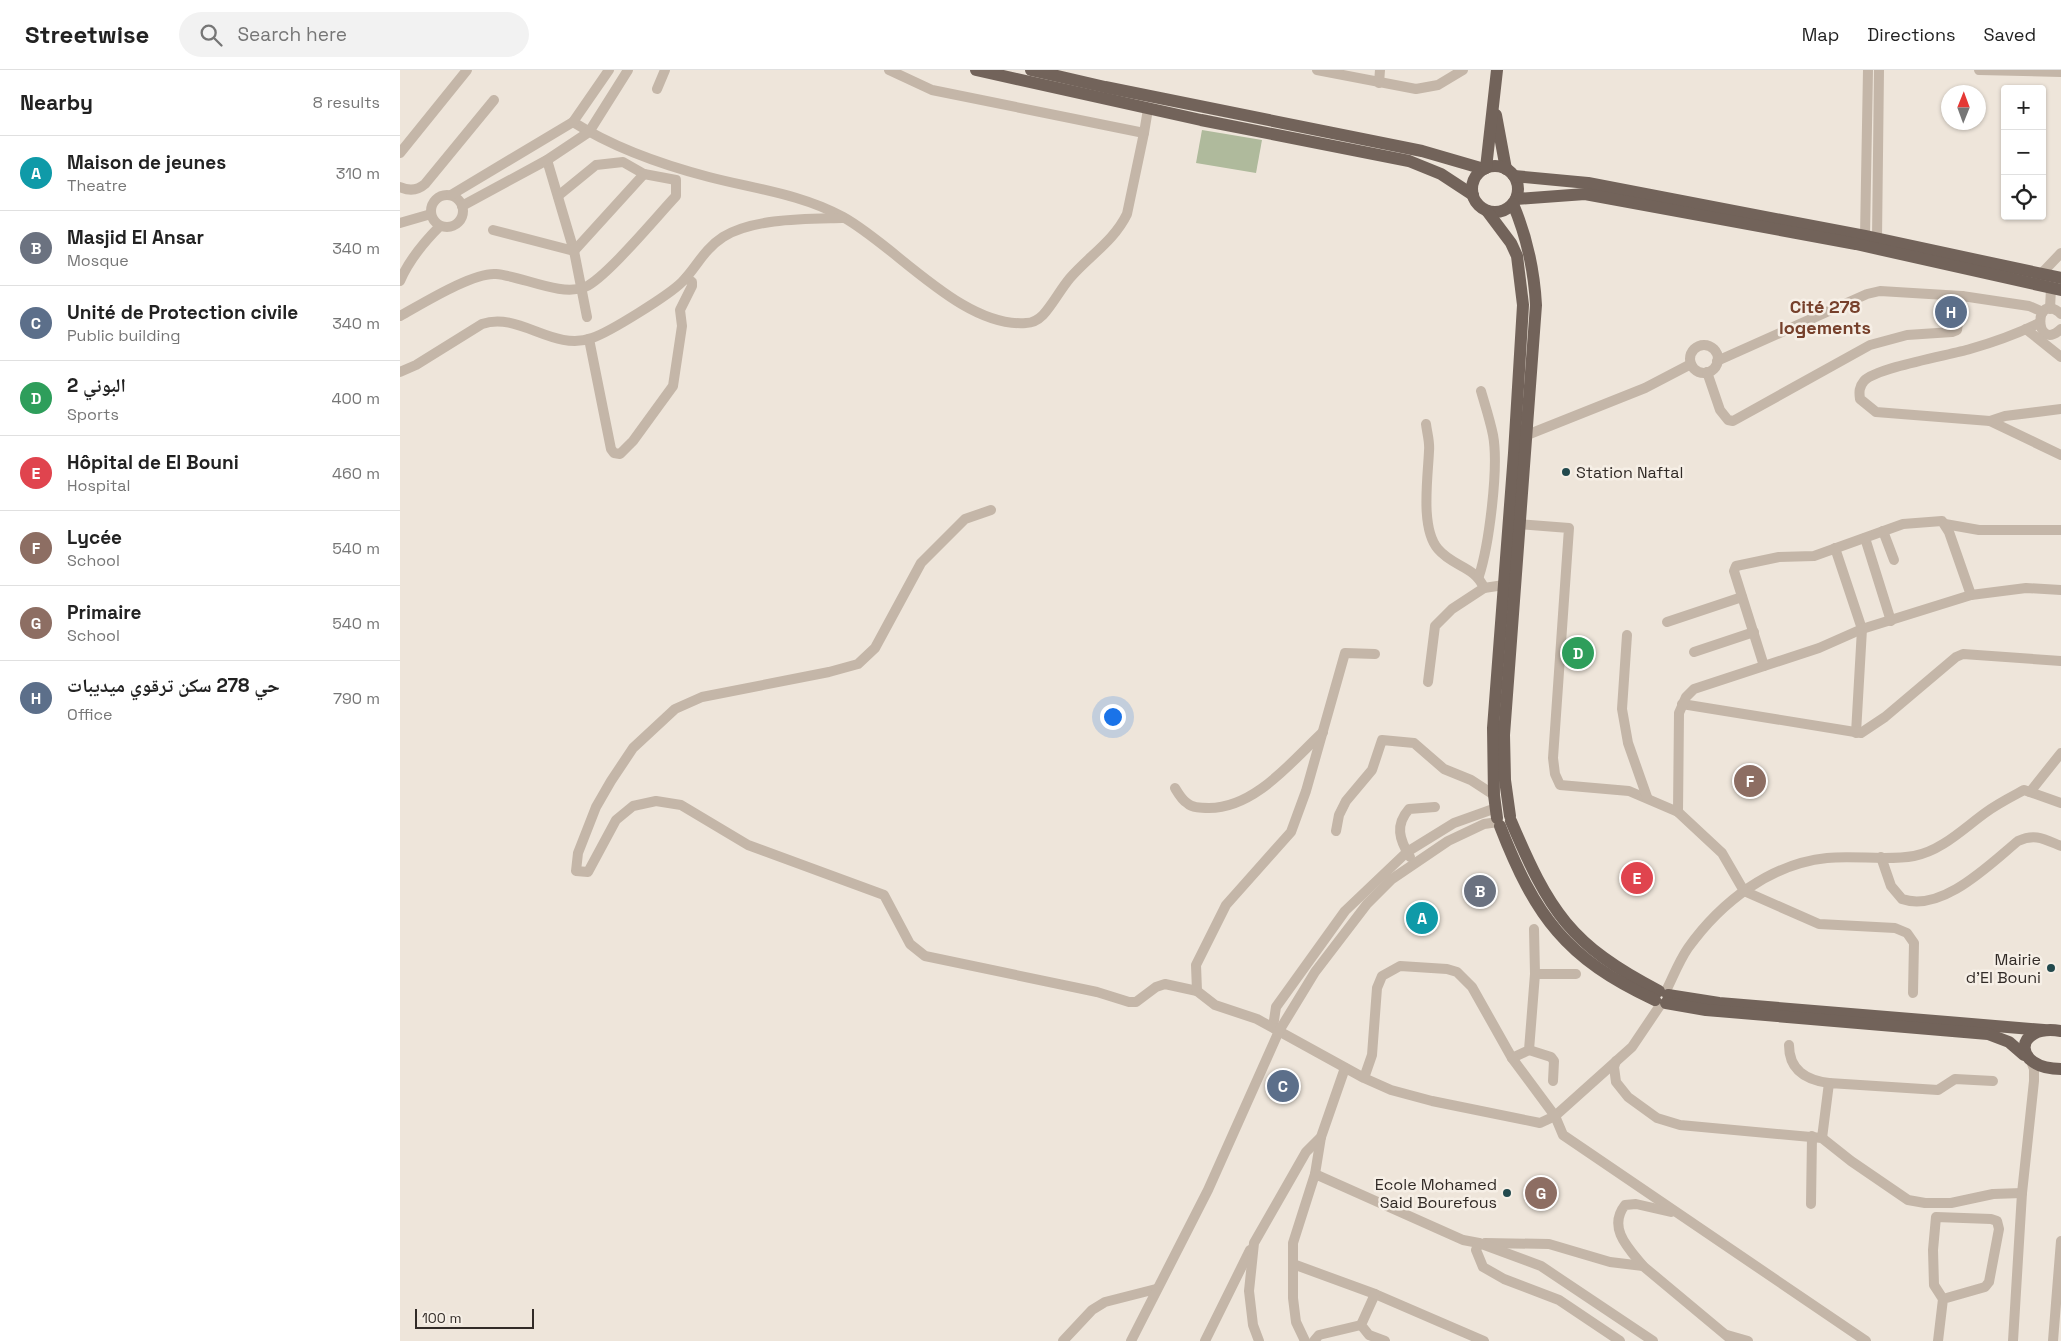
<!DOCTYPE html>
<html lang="en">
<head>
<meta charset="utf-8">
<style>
	:root { --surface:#fff; --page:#f2f2f2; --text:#222; --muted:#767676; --line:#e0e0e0; --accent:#22494d }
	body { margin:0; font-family:"Space Grotesk","Noto Naskh Arabic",sans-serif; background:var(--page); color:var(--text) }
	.controls { position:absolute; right:15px; top:15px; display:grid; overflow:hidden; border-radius:5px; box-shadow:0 1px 4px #0004 }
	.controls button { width:45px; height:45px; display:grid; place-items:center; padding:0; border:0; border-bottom:1px solid var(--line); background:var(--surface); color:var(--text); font:25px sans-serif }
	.compass { position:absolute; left:1541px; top:15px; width:45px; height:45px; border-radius:50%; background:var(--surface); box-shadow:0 1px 4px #0004; rotate:1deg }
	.scale { position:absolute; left:15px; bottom:12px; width:119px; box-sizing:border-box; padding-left:5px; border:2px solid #322b27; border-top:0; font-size:14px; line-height:18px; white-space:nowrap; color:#322b27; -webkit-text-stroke:4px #f6efe6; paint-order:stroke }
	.you { position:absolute; left:712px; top:646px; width:18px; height:18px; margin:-12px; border:4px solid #fff; border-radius:50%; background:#1a73e8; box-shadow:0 0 0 8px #1a73e833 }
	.badge { display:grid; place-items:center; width:32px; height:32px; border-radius:50%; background:var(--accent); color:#fff; font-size:16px; font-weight:700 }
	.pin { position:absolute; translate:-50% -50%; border:2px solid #fff; box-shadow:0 1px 5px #0006 }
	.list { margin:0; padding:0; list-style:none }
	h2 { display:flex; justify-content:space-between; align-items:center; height:65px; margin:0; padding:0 20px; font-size:21px }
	h2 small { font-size:16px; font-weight:400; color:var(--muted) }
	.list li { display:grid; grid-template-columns:32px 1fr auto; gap:15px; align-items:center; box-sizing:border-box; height:75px; padding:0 20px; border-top:1px solid var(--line) }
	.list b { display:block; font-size:19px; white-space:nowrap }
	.list p { margin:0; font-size:16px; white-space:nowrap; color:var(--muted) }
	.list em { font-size:16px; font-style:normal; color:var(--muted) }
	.icon { flex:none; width:28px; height:28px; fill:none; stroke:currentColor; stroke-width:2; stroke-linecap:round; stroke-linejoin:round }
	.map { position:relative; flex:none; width:1661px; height:1271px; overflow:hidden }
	header { display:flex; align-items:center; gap:30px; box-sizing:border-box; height:70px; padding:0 25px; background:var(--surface); border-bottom:1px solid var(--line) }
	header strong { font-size:24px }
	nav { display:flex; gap:28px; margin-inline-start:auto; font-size:18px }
	.search { width:350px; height:45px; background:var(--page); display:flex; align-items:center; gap:12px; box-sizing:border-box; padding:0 18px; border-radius:28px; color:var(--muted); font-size:19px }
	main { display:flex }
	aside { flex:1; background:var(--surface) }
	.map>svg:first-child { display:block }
	.green { fill:#afba9c }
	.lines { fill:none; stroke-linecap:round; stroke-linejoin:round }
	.minor { stroke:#c4b6a8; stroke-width:10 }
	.major { stroke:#72635a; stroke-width:12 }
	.poi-dot { fill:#22494d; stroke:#f6efe6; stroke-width:2 }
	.labels { text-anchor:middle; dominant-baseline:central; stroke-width:5; stroke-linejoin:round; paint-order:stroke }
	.poi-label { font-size:16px; fill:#322b27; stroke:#f6efe6; text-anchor:end }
	.neighbourhood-label { font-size:18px; font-weight:bold; fill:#76402b; stroke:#f6efe6 }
</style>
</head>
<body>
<header>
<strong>Streetwise</strong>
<div class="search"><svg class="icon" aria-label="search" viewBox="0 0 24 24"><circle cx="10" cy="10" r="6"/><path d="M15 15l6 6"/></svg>Search here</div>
<nav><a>Map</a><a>Directions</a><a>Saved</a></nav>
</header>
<main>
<aside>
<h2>Nearby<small>8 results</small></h2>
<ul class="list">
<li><span class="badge" style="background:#0f9aa8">A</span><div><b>Maison de jeunes</b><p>Theatre</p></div><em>310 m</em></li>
<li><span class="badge" style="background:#6b7280">B</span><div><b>Masjid El Ansar</b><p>Mosque</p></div><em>340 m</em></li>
<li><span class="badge" style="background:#5c6f8a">C</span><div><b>Unité de Protection civile</b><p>Public building</p></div><em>340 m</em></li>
<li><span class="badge" style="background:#2e9e5b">D</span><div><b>البوني 2</b><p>Sports</p></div><em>400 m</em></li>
<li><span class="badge" style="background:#e0444e">E</span><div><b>Hôpital de El Bouni</b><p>Hospital</p></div><em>460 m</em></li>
<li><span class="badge" style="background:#8d6e63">F</span><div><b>Lycée</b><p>School</p></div><em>540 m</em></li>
<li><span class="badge" style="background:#8d6e63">G</span><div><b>Primaire</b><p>School</p></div><em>540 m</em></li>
<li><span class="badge" style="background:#5c6f8a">H</span><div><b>حي 278 سكن ترقوي ميديبات</b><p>Office</p></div><em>790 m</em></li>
</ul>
</aside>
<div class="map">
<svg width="1661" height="1271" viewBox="0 0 1661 1271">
	<rect width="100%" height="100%" fill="#eee5da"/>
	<path class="green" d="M802,60L862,70L856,103L796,93Z"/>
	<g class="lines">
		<g class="minor">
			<path d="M917,0L1016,19L1038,15L1063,0"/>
			<path d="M1579,0L1661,2"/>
			<path d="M979,13L980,0"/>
			<path d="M257,19L265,0"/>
			<path d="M173,52C214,78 263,95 309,107C355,119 401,124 443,147C496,176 562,258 626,253C633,253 638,250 643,245C653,234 660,220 670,208C689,186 714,171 727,144L744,63L532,20L489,0"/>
			<path d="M744,63L748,39"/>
			<path d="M0,83L67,0"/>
			<path d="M147,90L174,181L187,247"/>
			<path d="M0,117C9,121 17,121 25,114L94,30"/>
			<circle cx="47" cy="141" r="16"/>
			<path d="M51,125L173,52L209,0"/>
			<path d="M62,136L147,90L189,62L228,0"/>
			<path d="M0,153L31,144"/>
			<path d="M93,160L174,181L244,104"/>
			<path d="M1465,166L1468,0"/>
			<path d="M1477,169L1479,0"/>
			<path d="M1641,204L1661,183"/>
			<path d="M0,211C9,190 24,172 40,156"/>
			<path d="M1650,239L1651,218"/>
			<path d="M1661,244C1633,219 1634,284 1661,259"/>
			<path d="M0,246C22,234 73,202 96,204C122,206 161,227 185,217C206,208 258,145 276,126V110L244,104L223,92L196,95L158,126"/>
			<path d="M1639,253C1617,264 1594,272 1570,279C1550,285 1475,298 1464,311C1459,317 1459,322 1460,329L1476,342L1590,351L1661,385"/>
			<path d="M1626,259L1661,287"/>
			<path d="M189,269L211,379L214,383L220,384L233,371L273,316L282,256L280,240L292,216V212L286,208"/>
			<circle cx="1304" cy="289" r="14"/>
			<path d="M1317,291L1467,224L1480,221L1562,226L1629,236L1643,242"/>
			<path d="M0,302L16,295L82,254C119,241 153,282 192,268C210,262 269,225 282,212C297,197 303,180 323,167C353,148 407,149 442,148"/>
			<path d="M1307,302L1320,340L1328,350L1333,351L1470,275L1507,265L1552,262L1557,260L1562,226"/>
			<path d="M1590,351L1605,346L1661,339"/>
			<path d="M1026,354C1027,363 1030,372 1029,381C1028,407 1020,458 1038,479C1053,497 1075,496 1084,518"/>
			<path d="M1127,365L1245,318L1291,294"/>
			<path d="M591,440L565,449L521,493L475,578L458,594L429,602L302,627L275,639L233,678L211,711L196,737L178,783L176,801L188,802L216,750L233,736L256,731L281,735L348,775L484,825L510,874L525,886L697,922L729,932H736L756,917L765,914L797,921"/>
			<path d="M1119,454L1169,458L1153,688L1155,704L1160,715L1229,721L1278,742"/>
			<path d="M1545,454L1579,460H1661"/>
			<path d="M1483,461L1494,490"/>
			<path d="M1465,468L1491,551"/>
			<path d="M1435,478L1462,559L1456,663"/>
			<path d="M1079,506C1089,475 1099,397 1093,365C1090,350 1085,335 1081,321"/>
			<path d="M1267,552L1342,527"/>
			<path d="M1227,565L1222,639L1228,673L1247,727"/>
			<path d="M1294,582L1354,562"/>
			<path d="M1364,596L1334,501L1336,496L1379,487L1414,486L1503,454L1542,451L1549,462L1571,525"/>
			<path d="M1028,612L1035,556L1052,539L1084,518L1104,515"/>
			<path d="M1282,634L1461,663L1485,647L1556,587L1563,584L1661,591"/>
			<path d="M775,718C778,723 782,730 787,733C792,738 802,738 809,738C855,738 892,691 923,662"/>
			<path d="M1630,722L1661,683"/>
			<path d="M936,761L939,745L946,731L972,700L982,670L1014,673L1044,699L1071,710L1094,725"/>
			<path d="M1010,787C999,769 995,755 1009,739L1035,737"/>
			<path d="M1481,787L1491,816L1502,829C1542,843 1590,794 1618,771C1635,763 1644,769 1661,776"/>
			<path d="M1135,904H1176"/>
			<path d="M1266,921C1273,907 1279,891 1288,878C1321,832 1370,794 1427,788C1455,785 1486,791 1514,786C1541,781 1563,759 1585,743C1597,734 1611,727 1624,720L1661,733"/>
			<path d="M1513,923L1514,873L1507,863L1495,858L1419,854L1344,821L1322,783L1278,742L1279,643L1286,627L1294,619L1419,578L1462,559L1571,525L1626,518L1661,520"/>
			<path d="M1261,934L1232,977L1155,1046L1163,1065L1466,1271"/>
			<path d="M873,957L876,937L945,841L1007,782L1054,753L1096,738"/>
			<path d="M1389,975C1389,1000 1406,1010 1429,1013"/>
			<path d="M1129,980L1151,987L1154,991L1153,1011"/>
			<path d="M1112,988L1129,980L1135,904L1134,859"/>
			<path d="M1216,991L1214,997L1216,1012L1228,1027L1257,1048L1280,1055L1422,1068L1451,1091L1508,1130L1525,1133H1551L1593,1124L1622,1123"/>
			<path d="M964,1008L972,985L977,918L982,906L1000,896L1047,899L1057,902L1072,917L1112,988L1155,1046L1140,1053L1032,1031L991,1020L964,1008L857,949L815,935L797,921L796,895L826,835L891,762L906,721L945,583L975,584"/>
			<path d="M1422,1068L1429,1013L1538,1020L1555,1009L1593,1011"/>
			<path d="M915,1104L921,1067"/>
			<path d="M1411,1134L1412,1066"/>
			<path d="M1079,1173L1076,1180L1083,1197L1104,1209L1159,1230L1220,1271"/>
			<path d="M1085,1173L1149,1174L1210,1192L1243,1196L1333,1271"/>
			<path d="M893,1194L975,1224L1084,1271"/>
			<path d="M1243,1196C1229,1179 1207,1158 1225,1135L1236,1134L1271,1142"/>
			<path d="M975,1224L961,1255L969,1265L985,1271"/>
			<path d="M1327,1265L1348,1271"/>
			<path d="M663,1271L692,1240L705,1232L756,1219"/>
			<path d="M731,1271L808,1120L879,961L915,902L967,834L992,809L1048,771L1084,754L1098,752"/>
			<path d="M805,1271L850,1180"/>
			<path d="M859,1271L853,1255L849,1221L854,1173L906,1082L921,1067L945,998"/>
			<path d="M905,1271L896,1252L893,1228V1173L915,1104L1063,1170L1079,1173L1141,1196L1253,1271"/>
			<path d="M914,1271L919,1265L961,1255"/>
			<path d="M1538,1271L1543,1229L1534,1215L1533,1180L1536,1147L1591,1149L1597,1151L1599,1159L1589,1212L1585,1217L1543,1229"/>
			<path d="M1613,1271L1622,1123L1634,1011V999L1631,991"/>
			<path d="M1653,1271L1661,1171"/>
		</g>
		<g class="major">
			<path d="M576,0L801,50L1009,91L1041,104L1073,125"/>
			<path d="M631,0L705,17L1022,81L1084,99"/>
			<path d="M1096,45L1106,99"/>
			<circle cx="1095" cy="119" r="23"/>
			<path d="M1086,98L1097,0"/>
			<path d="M1114,106L1188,113L1465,166L1661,208"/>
			<path d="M1116,129L1185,124L1456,174L1661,220"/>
			<path d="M1087,141L1111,173L1117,186L1123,235L1114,383L1093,658L1094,725L1097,748"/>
			<path d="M1110,746L1105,710L1104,665L1136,235C1134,199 1127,167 1113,134"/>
			<path d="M1111,751C1149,841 1170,875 1259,921"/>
			<path d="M1100,756C1135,846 1166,889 1255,930"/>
			<path d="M1268,925L1319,933L1644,960"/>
			<path d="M1266,933L1306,940L1588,964L1609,972L1624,985"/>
			<path d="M1661,961C1614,953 1611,999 1661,999"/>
		</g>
	</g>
	<g class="poi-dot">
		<circle cx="1166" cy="402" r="5"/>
		<circle cx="1651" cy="898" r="5"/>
		<circle cx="1107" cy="1123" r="5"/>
	</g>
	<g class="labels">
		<g class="poi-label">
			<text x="1176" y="402" text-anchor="start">Station Naftal</text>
			<text x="1641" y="889">Mairie<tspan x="1641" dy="18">d'El Bouni</tspan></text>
			<text x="1097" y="1114">Ecole Mohamed<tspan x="1097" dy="18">Said Bourefous</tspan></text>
		</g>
		<g class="neighbourhood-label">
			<text x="1425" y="236">Cité 278<tspan x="1425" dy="21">logements</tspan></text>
		</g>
	</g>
</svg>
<div class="controls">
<button>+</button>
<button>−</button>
<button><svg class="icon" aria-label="locate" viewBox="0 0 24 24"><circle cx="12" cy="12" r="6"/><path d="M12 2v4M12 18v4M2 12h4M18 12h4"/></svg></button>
</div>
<svg class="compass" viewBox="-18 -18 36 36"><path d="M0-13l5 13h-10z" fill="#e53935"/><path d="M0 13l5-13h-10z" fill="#767676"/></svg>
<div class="scale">100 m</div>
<div class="you"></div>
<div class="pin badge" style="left:1022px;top:848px;background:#0f9aa8">A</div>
<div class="pin badge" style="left:1080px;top:821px;background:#6b7280">B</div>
<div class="pin badge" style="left:883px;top:1016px;background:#5c6f8a">C</div>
<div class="pin badge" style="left:1178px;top:583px;background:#2e9e5b">D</div>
<div class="pin badge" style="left:1237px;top:808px;background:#e0444e">E</div>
<div class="pin badge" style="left:1350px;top:711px;background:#8d6e63">F</div>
<div class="pin badge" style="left:1141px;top:1123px;background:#8d6e63">G</div>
<div class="pin badge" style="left:1551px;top:242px;background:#5c6f8a">H</div>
</div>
</main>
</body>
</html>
